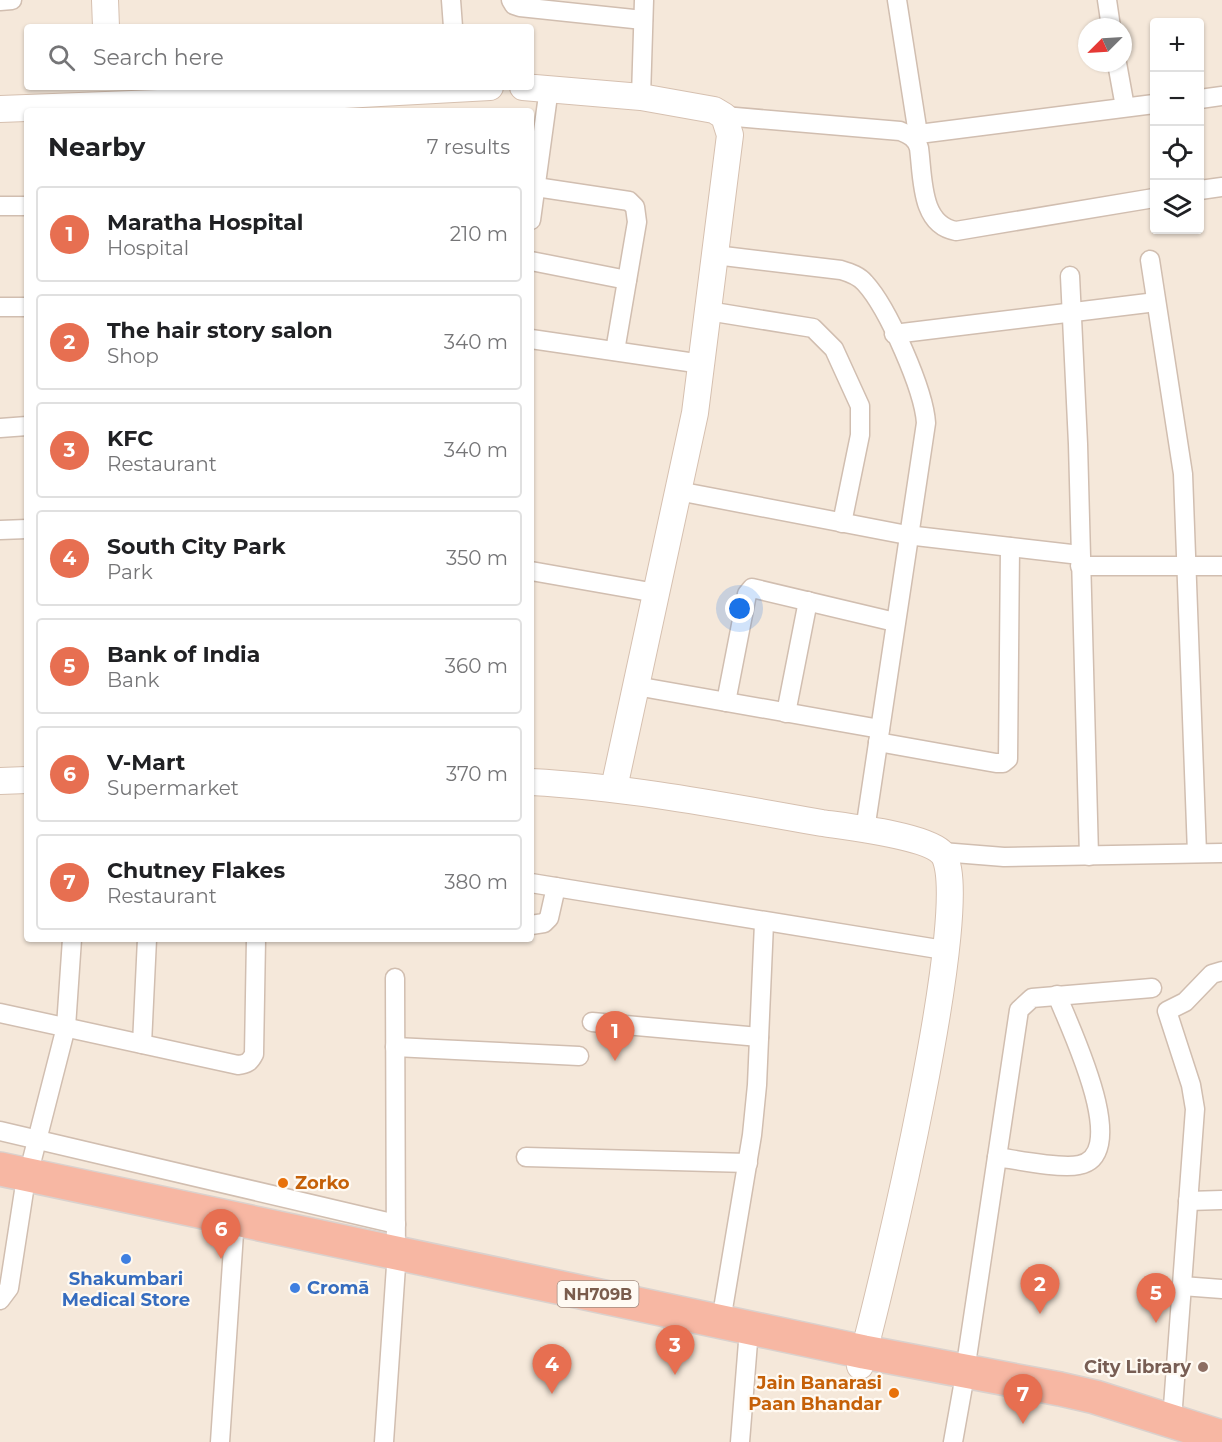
<!DOCTYPE html>
<html lang="en">
<head>
<meta charset="utf-8">
<style>
	:root { --surface:#fff; --page:#f6f6f6; --text:#202124; --muted:#757577; --line:#e0e0e0; --accent:#e76f51 }
	body { margin:0; font-family:Montserrat,sans-serif; background:var(--page); color:var(--text) }
	.controls { position:absolute; right:18px; top:18px; display:grid; overflow:hidden; border-radius:6px; box-shadow:0 2px 4px #0004 }
	.controls button { width:54px; height:54px; display:grid; place-items:center; padding:0; border:0; border-bottom:2px solid var(--line); background:var(--surface); color:var(--text); font:30px sans-serif }
	.compass { position:absolute; left:1078px; top:18px; width:54px; height:54px; border-radius:50%; background:var(--surface); box-shadow:0 2px 4px #0004; rotate:246deg }
	.you { position:absolute; left:740px; top:609px; width:21px; height:21px; margin:-15px; border:4px solid #fff; border-radius:50%; background:#1a73e8; box-shadow:0 0 0 9px #1a73e833 }
	.badge { display:grid; place-items:center; width:39px; height:39px; border-radius:50%; background:var(--accent); color:#fff; font-size:20px; font-weight:700 }
	.pin { position:absolute; translate:-50% -50px; filter:drop-shadow(0 2px 3px #0008) }
	.pin::after { content:''; position:absolute; top:32px; width:21px; height:18px; background:inherit; clip-path:polygon(0 0,100% 0,50% 100%) }
	.list { margin:0; padding:0; list-style:none }
	h2 { display:flex; justify-content:space-between; align-items:center; height:78px; margin:0; padding:0 24px; font-size:26px }
	h2 small { font-size:20px; font-weight:400; color:var(--muted) }
	.list li { display:grid; grid-template-columns:39px 1fr auto; gap:18px; align-items:center; box-sizing:border-box; height:96px; margin:0 12px 12px; padding:0 12px; border:2px solid var(--line); border-radius:6px }
	.list b { display:block; font-size:22px; white-space:nowrap }
	.list p { margin:0; font-size:20px; white-space:nowrap; color:var(--muted) }
	.list em { font-size:20px; font-style:normal; color:var(--muted) }
	.icon { flex:none; width:33px; height:33px; fill:none; stroke:currentColor; stroke-width:2; stroke-linecap:round; stroke-linejoin:round }
	.map { position:relative; flex:none; width:1222px; height:1442px; overflow:hidden }
	.search { position:absolute; background:var(--surface); box-shadow:0 2px 4px #0004; left:24px; top:24px; width:510px; height:66px; display:flex; align-items:center; gap:15px; box-sizing:border-box; padding:0 21px; border-radius:6px; color:var(--muted); font-size:22px }
	.panel { position:absolute; background:var(--surface); box-shadow:0 2px 4px #0004; left:24px; top:108px; width:510px; height:834px; border-radius:6px }
	.map>svg:first-child { display:block }
	.residential { fill:#f5e8da; fill-rule:evenodd }
	.lines { fill:none; stroke-linecap:round; stroke-linejoin:round }
	.street-casing { stroke:#d1beb0; stroke-width:21 }
	.secondary-casing { stroke:#d6c0b0; stroke-width:28 }
	.highway-casing { stroke:#dad1cd; stroke-width:36 }
	.street { stroke:#fff; stroke-width:18 }
	.secondary { stroke:#fff; stroke-width:26 }
	.highway { stroke:#f7b7a3; stroke-width:33 }
	.food-dot { fill:#e8710a; stroke:#fffaf3; stroke-width:2 }
	.shop-dot { fill:#3f7fe0; stroke:#fffaf3; stroke-width:2 }
	.education-dot { fill:#8d6e63; stroke:#fffaf3; stroke-width:2 }
	.labels { text-anchor:middle; dominant-baseline:central; stroke-width:4.5; stroke-linejoin:round; paint-order:stroke }
	.shield { fill:#fffaf3; stroke:#a28b7f; stroke-width:1.5 }
	.shield-label { font-size:16px; font-weight:bold; fill:#7a5c4d }
	.food-label { font-size:18px; font-weight:bold; fill:#c56008; stroke:#fffaf3; text-anchor:start }
	.shop-label { font-size:18px; font-weight:bold; fill:#366cbe; stroke:#fffaf3 }
	.education-label { font-size:18px; font-weight:bold; fill:#785e54; stroke:#fffaf3; text-anchor:end }
</style>
</head>
<body>
<div class="map">
<svg width="1222" height="1442" viewBox="0 0 1222 1442">
	<rect width="100%" height="100%" fill="#fdf6ec"/>
	<path class="residential" d="M0,0H1222V1442H0ZM1154,22H1200V230H1154ZM27,27H531V87H27ZM1087,27H1123V63H1087ZM27,111H531V939H27Z"/>
	<g class="lines">
		<g class="street-casing">
			<g id="street">
				<path d="M451,0L453,27"/>
				<path d="M511,0L514,5L520,7L643,20"/>
				<path d="M897,0L918,134"/>
				<path d="M1107,0L1111,27"/>
				<path d="M0,1L12,0"/>
				<path d="M1117,63L1125,107"/>
				<path d="M641,97L644,0"/>
				<path d="M1200,99L1222,96"/>
				<path d="M724,116L900,131C910,135 916,138 919,148C923,177 920,225 956,231L1154,198"/>
				<path d="M911,135L1154,104"/>
				<path d="M536,187L629,201L635,207L637,222L615,351"/>
				<path d="M1200,190L1222,187"/>
				<path d="M0,206H27"/>
				<path d="M531,220L549,88"/>
				<path d="M715,255L841,270C851,273 859,276 865,283C888,308 924,390 926,423L865,830"/>
				<path d="M1150,260L1183,474L1197,853"/>
				<path d="M531,261L627,280"/>
				<path d="M1070,276L1078,444L1089,856"/>
				<path d="M0,307H27"/>
				<path d="M708,311L813,328L834,349L860,406V435L842,523"/>
				<path d="M894,334L1156,302"/>
				<path d="M531,339L702,364"/>
				<path d="M0,428L27,426"/>
				<path d="M678,491L907,535L1080,555"/>
				<path d="M0,530L27,529"/>
				<path d="M1080,566H1222"/>
				<path d="M531,571L656,593"/>
				<path d="M636,686L880,729"/>
				<path d="M726,702L747,594L752,588L895,622"/>
				<path d="M786,713L808,601"/>
				<path d="M878,742L996,763H1003L1008,759L1010,547"/>
				<path d="M942,852L1004,857L1222,853"/>
				<path d="M531,883L944,950"/>
				<path d="M531,925L544,923L549,918L556,887"/>
				<path d="M0,1013L238,1065C247,1064 250,1062 254,1054L256,939"/>
				<path d="M592,1022L759,1037"/>
				<path d="M142,1044L147,939"/>
				<path d="M395,1047L579,1056"/>
				<path d="M0,1131L396,1224"/>
				<path d="M526,1157L748,1163"/>
				<path d="M997,1157C1017,1160 1060,1169 1079,1165C1133,1155 1068,1024 1057,995"/>
				<path d="M1188,1201L1222,1200"/>
				<path d="M1182,1286L1222,1289"/>
				<path d="M0,1300L9,1288L24,1191L66,1027L72,939"/>
				<path d="M721,1321L752,1135L757,1085L764,923"/>
				<path d="M965,1371L1019,1010L1032,998L1152,988"/>
				<path d="M1172,1420L1195,1109L1191,1085L1167,1011L1185,1002L1212,974L1222,971"/>
				<path d="M220,1442L235,1218"/>
				<path d="M384,1442L396,1266L395,978"/>
				<path d="M740,1442L748,1342"/>
				<path d="M953,1442L963,1386"/>
			</g>
		</g>
		<g class="secondary-casing">
			<g id="secondary">
				<path d="M105,0L106,27"/>
				<path d="M523,87L641,97L714,110L724,116L730,135L695,413L614,788"/>
				<path d="M0,109L289,98L490,87"/>
				<path d="M0,781L27,780"/>
				<path d="M531,782C629,787 725,806 822,823C849,827 922,835 941,852C980,884 878,1303 860,1366"/>
			</g>
		</g>
		<g class="highway-casing">
			<path id="highway" d="M0,1169L864,1352L1060,1389L1095,1397L1222,1437"/>
		</g>
		<use href="#street" class="street"/>
		<use href="#secondary" class="secondary"/>
		<use href="#highway" class="highway"/>
	</g>
	<g class="food-dot">
		<circle cx="283" cy="1183" r="6"/>
		<circle cx="894" cy="1393" r="6"/>
	</g>
	<g class="shop-dot">
		<circle cx="126" cy="1259" r="6"/>
		<circle cx="295" cy="1288" r="6"/>
	</g>
	<circle class="education-dot" cx="1203" cy="1367" r="6"/>
	<g class="labels">
		<rect class="shield" x="557.5" y="1281" width="81" height="26" rx="4.5"/>
		<g class="shield-label">
			<text x="598" y="1294">NH709B</text>
		</g>
		<g class="food-label">
			<text x="295" y="1183">Zorko</text>
			<text x="882" y="1383" text-anchor="end">Jain Banarasi<tspan x="882" dy="21">Paan Bhandar</tspan></text>
		</g>
		<g class="shop-label">
			<text x="126" y="1279">Shakumbari<tspan x="126" dy="21">Medical Store</tspan></text>
			<text x="307" y="1288" text-anchor="start">Cromā</text>
		</g>
		<g class="education-label">
			<text x="1191" y="1367">City Library</text>
		</g>
	</g>
</svg>
<div class="controls">
<button>+</button>
<button>−</button>
<button><svg class="icon" aria-label="locate" viewBox="0 0 24 24"><circle cx="12" cy="12" r="6"/><path d="M12 2v4M12 18v4M2 12h4M18 12h4"/></svg></button>
<button><svg class="icon" aria-label="layers" viewBox="0 0 24 24"><path d="M12 4l9 5-9 5-9-5zM3 14l9 5 9-5"/></svg></button>
</div>
<svg class="compass" viewBox="-18 -18 36 36"><path d="M0-13l5 13h-10z" fill="#e53935"/><path d="M0 13l5-13h-10z" fill="#757577"/></svg>
<div class="you"></div>
<div class="pin badge" style="left:615px;top:1061px">1</div>
<div class="pin badge" style="left:1040px;top:1314px">2</div>
<div class="pin badge" style="left:675px;top:1375px">3</div>
<div class="pin badge" style="left:552px;top:1394px">4</div>
<div class="pin badge" style="left:1156px;top:1323px">5</div>
<div class="pin badge" style="left:221px;top:1259px">6</div>
<div class="pin badge" style="left:1023px;top:1424px">7</div>
<div class="search"><svg class="icon" aria-label="search" viewBox="0 0 24 24"><circle cx="10" cy="10" r="6"/><path d="M15 15l6 6"/></svg>Search here</div>
<section class="panel">
<h2>Nearby<small>7 results</small></h2>
<ul class="list">
<li><span class="badge">1</span><div><b>Maratha Hospital</b><p>Hospital</p></div><em>210 m</em></li>
<li><span class="badge">2</span><div><b>The hair story salon</b><p>Shop</p></div><em>340 m</em></li>
<li><span class="badge">3</span><div><b>KFC</b><p>Restaurant</p></div><em>340 m</em></li>
<li><span class="badge">4</span><div><b>South City Park</b><p>Park</p></div><em>350 m</em></li>
<li><span class="badge">5</span><div><b>Bank of India</b><p>Bank</p></div><em>360 m</em></li>
<li><span class="badge">6</span><div><b>V-Mart</b><p>Supermarket</p></div><em>370 m</em></li>
<li><span class="badge">7</span><div><b>Chutney Flakes</b><p>Restaurant</p></div><em>380 m</em></li>
</ul>
</section>
</div>
</body>
</html>
